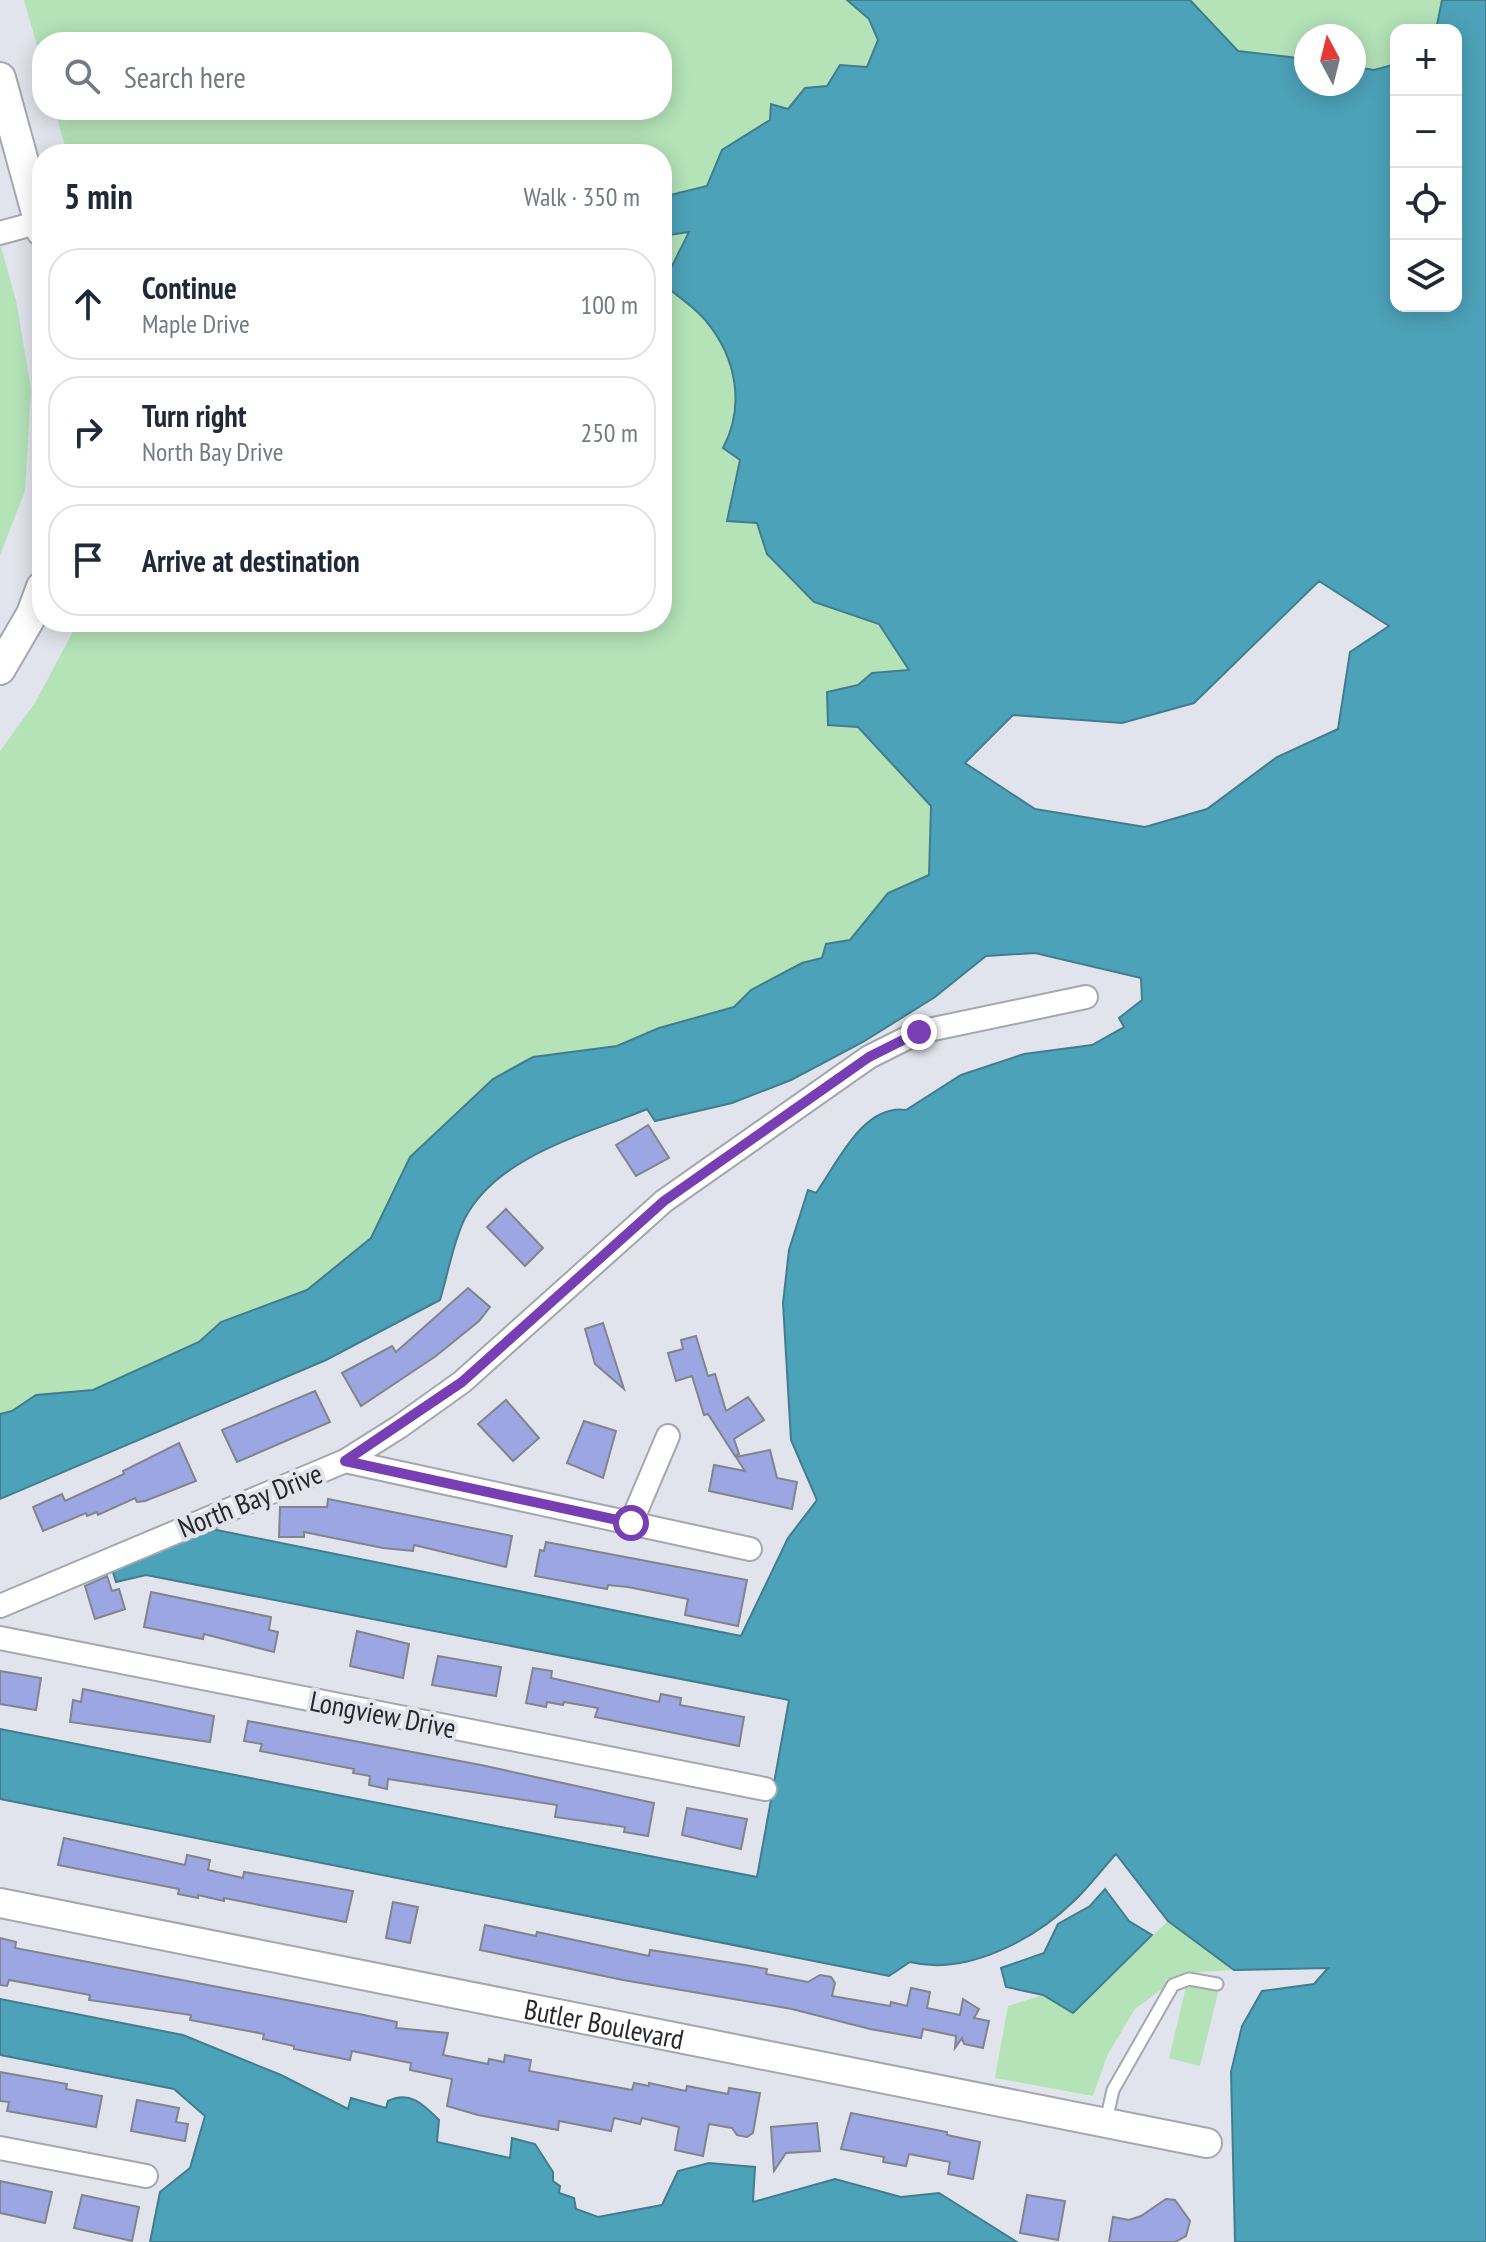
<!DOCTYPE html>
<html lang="en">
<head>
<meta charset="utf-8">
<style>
	:root { --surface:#fff; --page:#f2f2f3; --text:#1f2937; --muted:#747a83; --line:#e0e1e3 }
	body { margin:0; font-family:"PT Sans Narrow",sans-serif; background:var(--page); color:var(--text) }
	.controls { position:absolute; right:24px; top:24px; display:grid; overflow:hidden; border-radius:16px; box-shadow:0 4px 20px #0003 }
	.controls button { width:72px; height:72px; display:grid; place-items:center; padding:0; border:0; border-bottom:2px solid var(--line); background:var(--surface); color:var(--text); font:40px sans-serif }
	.compass { position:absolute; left:1294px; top:24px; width:72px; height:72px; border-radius:50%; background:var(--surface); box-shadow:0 4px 20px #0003; rotate:353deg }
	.stop { position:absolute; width:24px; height:24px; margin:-18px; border:6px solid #783fb5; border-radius:50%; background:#fff }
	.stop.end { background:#783fb5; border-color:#fff; box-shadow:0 2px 8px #0008 }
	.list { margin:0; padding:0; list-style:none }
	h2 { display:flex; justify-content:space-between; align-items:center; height:104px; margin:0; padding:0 32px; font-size:34px }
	h2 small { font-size:26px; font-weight:400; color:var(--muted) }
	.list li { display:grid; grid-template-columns:52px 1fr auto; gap:24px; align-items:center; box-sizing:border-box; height:112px; margin:0 16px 16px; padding:0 16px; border:2px solid var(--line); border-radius:32px }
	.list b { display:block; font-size:30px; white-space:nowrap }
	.list p { margin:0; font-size:26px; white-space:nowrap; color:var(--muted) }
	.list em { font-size:26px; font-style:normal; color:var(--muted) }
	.icon { flex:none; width:44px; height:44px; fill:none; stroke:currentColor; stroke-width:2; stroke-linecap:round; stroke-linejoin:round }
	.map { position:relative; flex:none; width:1486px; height:2242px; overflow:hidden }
	.search { position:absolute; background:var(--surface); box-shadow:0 4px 20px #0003; left:32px; top:32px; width:640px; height:88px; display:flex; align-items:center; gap:20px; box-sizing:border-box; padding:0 28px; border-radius:32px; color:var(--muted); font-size:30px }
	.panel { position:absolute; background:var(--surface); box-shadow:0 4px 20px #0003; left:32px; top:144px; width:640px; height:488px; border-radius:32px }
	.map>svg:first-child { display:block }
	.green { fill:#b4e3b8 }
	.water { fill:#4ca2b9; stroke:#417d8e; stroke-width:2; fill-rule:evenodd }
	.building { fill:#9ba6e3; stroke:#82848c; stroke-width:2 }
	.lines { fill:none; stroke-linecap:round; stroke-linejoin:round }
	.service-casing { stroke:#a5a7af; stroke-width:15 }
	.minor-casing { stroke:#a5a7af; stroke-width:26 }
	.tertiary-casing { stroke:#a5a7af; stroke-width:32 }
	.secondary-casing { stroke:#a5a7af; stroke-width:34 }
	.service { stroke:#fff; stroke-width:11 }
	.minor { stroke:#fff; stroke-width:22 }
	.tertiary { stroke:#fff; stroke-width:28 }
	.secondary { stroke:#fff; stroke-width:30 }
	.route { stroke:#783fb5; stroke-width:10 }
	.labels { text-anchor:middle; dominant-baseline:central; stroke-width:8; stroke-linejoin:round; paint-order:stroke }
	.street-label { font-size:28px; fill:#26272a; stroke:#e2e4ed }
</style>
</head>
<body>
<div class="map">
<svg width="1486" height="2242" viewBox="0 0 1486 2242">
	<rect width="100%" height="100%" fill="#e2e4ed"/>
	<g class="green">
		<path d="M24,0H847L869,19L878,40L867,67L827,86L805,88L788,109L722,150L707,186L662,197V154H67L55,110H662V42H42V63Z"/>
		<path d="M1190,0H1442V1L1436,30H1396V64L1374,70L1354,67V36H1306V59L1238,51Z"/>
		<path d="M689,231L664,284C677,296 695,307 706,321C737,357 745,406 724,448L740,460L727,521L757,523L767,554L814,602L879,624L909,670L872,673L858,685L827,692L828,725L858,727L932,806L929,875L888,893L850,940L826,944L822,958L802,963L751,990L734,1007L659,1028L617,1046L533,1057L410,1157L371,1238L307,1290L221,1322L199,1342L93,1390L36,1395L12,1411L0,1414V751L35,703L78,622H662V236Z"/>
		<path d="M0,244L16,300L31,389L25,491L0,555Z"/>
		<path d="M1168,1921L1234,1970L1184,1973L1135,2009L1107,2056L1093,2096L995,2078L1008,2006L1043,1995L1073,2013Z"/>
		<path d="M1187,1982L1219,1989L1200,2066L1169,2058Z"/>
	</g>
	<g class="water">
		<path d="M847,0H1190L1238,51L1306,59V84H1354V67L1374,70L1396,64V306H1456V30H1436L1442,0H1486V2242H1235L1231,2072L1242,2026L1262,1991L1314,1984L1328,1968L1234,1970L1168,1921L1116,1854C1102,1869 1089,1887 1074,1901C1034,1940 966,1976 910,1962L889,1976L0,1799V1729L757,1877L789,1700L146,1575L116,1582L112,1569L212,1529L741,1636L788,1538L817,1500L791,1440L783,1303L789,1250L808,1190L816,1193C838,1162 863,1104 906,1110L961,1075L1024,1054L1092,1045L1124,1027L1119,1018L1142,1000L1141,978L1035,953L986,956L935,997L863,1042L791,1080L732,1103L655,1121L647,1109C587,1134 498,1155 465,1218C453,1242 448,1274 440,1300L326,1360L0,1499V1414L12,1411L36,1395L93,1390L199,1342L221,1322L307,1290L371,1238L410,1157L493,1079L533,1057L617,1046L659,1028L734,1007L751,990L802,963L822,958L826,944L850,940L888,893L929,875L931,806L858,727L828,725L827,692L858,685L872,673L909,670L879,624L814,602L767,554L757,523L727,521L740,460L723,448C745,407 737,358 706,321C695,307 677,296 663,284L689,232L662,236V197L707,186L722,150L770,120L771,104L788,109L805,88L827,86L840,65L867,67L878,40L869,19ZM1319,581L1389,626L1350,652L1338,729L1277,757L1207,809L1145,827L1035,809L965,763L1013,715L1122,723L1194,703Z"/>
		<path d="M1105,1889L1129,1921L1152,1935L1073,2013L1043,1995L1006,1987L1001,1968L1044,1953L1058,1924L1090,1906Z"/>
		<path d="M0,1999L183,2035L281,2075L348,2109L351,2098L386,2108L388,2101C410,2090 424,2105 439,2120L437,2142L510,2158L512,2138L535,2144L553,2172V2181L560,2186L559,2193L574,2198L576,2209L598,2217L662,2205L678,2171L709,2163L755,2167L753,2202L835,2179L901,2197L939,2193L1017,2242H150L160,2192L190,2168L205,2116L174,2089L0,2055Z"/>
	</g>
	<g class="building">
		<path d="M648,1125L669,1158L636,1176L616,1145Z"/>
		<path d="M506,1209L543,1248L525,1266L487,1227Z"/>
		<path d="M468,1288L490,1307L479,1321L436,1356L361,1406L342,1373L392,1346L396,1352Z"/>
		<path d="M603,1323L624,1389L595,1364L585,1329Z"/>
		<path d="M696,1336L708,1376L715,1374L726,1411L748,1397L764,1420L734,1439L739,1454L735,1456L708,1414L704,1415L692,1376L676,1381L668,1353L683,1349L681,1340Z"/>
		<path d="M315,1391L330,1422L237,1462L222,1430Z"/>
		<path d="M506,1400L539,1438L513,1461L478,1424Z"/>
		<path d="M584,1421L616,1431L603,1478L567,1463Z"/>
		<path d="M179,1443L196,1481L145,1501L137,1502L135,1498L98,1515L97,1512L87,1516L86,1513L43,1531L33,1507L62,1494L65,1501L124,1474L123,1471Z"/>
		<path d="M770,1450L777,1478L797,1482L792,1509L709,1491L714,1465L745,1471L736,1457Z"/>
		<path d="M328,1499L512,1536L506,1567L414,1545L413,1551L383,1548L304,1532V1537H279L280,1507H327Z"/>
		<path d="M546,1542L747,1580L738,1626L685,1615L688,1599L628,1587L608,1585L607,1589L535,1576L540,1550L544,1551Z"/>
		<path d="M107,1576L112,1591L119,1589L125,1609L95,1619L85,1586Z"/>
		<path d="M151,1592L271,1617L269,1630L278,1632L274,1652L204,1634L203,1639L144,1627Z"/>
		<path d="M357,1631L409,1644L403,1678L350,1666Z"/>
		<path d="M438,1656L501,1667L496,1696L432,1685Z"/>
		<path d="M533,1668L552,1671L551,1678L659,1702L661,1694L681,1698L680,1705L744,1717L739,1746L595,1717L598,1708L564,1702L563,1705L547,1702L546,1707L526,1703Z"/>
		<path d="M0,1671L41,1678L36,1710L0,1704Z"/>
		<path d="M83,1689L214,1716L210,1742L70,1722L73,1700L81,1702Z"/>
		<path d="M248,1721L481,1765L654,1803L648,1836L624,1832L625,1827L555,1817L557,1805L388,1779L387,1789L369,1785L370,1776L353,1773L354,1769L260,1751L262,1744L244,1741Z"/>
		<path d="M687,1808L747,1819L741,1849L682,1835Z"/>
		<path d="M64,1838L185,1865L187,1855L210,1860L208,1870L243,1878L244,1872L353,1891L346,1922L224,1898V1901L198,1895V1898L178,1894L179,1889L58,1865Z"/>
		<path d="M393,1902L418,1907L410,1943L386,1938Z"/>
		<path d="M485,1925L536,1936L537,1932L649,1956L650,1950L745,1965L767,1969L766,1974L808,1982L820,1975L831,1977L835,1983L832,1996L890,2006L891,2002L907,2006L911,1988L930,1992L927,2008L960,2015L963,1999L979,2009L974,2018L989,2021L983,2048L964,2044L962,2038L955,2048L956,2036L923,2029L921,2038L870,2029L792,2009L623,1980L480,1950Z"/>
		<path d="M0,1938L16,1942L15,1948L359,2014L397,2022L396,2028L448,2033L443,2055L488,2064L489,2059L504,2062L505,2055L531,2060L529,2071L632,2090L634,2083L649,2086V2083L686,2091L687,2086L728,2094L729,2088L760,2093L753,2133L747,2137L737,2135L732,2128L709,2124L703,2156L675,2150L679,2127L642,2118L640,2124L614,2118L611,2131L559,2121L558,2130L478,2115L447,2106L452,2079L410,2070L411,2063L352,2051L350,2060L294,2049V2046L263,2039L264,2034L190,2020L191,2015L89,2000L90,1995L9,1980L7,1986L0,1985Z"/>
		<path d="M0,2072L67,2084L66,2089L102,2096L96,2127L7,2111L9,2102L0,2101Z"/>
		<path d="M137,2100L179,2108L176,2122L188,2124L185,2141L131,2131Z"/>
		<path d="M851,2113L947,2132V2135L980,2142L973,2179L948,2174L950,2162L909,2154L906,2166L883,2162L884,2157L841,2149Z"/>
		<path d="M817,2123L820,2151L786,2153L774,2171L771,2127Z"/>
		<path d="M0,2181L52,2192L45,2223L0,2213Z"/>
		<path d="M82,2195L139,2207L132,2241L74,2228Z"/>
		<path d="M1027,2195L1065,2201L1058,2240L1020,2233Z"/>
		<path d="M1166,2199L1175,2200L1190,2221L1186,2236L1175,2242H1109L1113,2217L1129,2220L1141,2216Z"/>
	</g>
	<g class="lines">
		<g class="service-casing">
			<path id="service" d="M1106,2121L1113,2090L1173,1985L1189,1979L1217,1984"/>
		</g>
		<g class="minor-casing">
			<g id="minor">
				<path d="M0,233L40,222"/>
				<path d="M345,1461L750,1549"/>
				<path d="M631,1523L668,1436"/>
				<path d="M0,1606L345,1461L399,1427L462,1382L664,1201L869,1057L919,1032L1086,997"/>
				<path d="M0,1638L765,1789"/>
				<path d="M0,2148L146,2176"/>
			</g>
		</g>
		<g class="tertiary-casing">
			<g id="tertiary">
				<path id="s1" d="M0,1903L1207,2143"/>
			</g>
		</g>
		<g class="secondary-casing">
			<g id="secondary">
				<path d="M0,78L42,231"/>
				<path d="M0,669L32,614L42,587"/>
			</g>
		</g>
		<use href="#service" class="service"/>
		<use href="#minor" class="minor"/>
		<use href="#tertiary" class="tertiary"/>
		<use href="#secondary" class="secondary"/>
	</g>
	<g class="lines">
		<path class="route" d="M631,1523L345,1461L462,1382L664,1201L869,1057L919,1032"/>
	</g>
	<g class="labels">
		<g class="street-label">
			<text transform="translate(250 1500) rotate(-22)">North Bay Drive</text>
			<text transform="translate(383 1714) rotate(11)">Longview Drive</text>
			<text stroke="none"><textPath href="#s1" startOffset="616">Butler Boulevard</textPath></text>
		</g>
	</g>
</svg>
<div class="controls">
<button>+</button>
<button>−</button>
<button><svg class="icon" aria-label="locate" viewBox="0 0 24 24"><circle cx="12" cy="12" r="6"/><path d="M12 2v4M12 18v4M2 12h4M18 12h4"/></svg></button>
<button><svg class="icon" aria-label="layers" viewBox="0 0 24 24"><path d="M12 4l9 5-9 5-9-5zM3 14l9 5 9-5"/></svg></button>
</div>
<svg class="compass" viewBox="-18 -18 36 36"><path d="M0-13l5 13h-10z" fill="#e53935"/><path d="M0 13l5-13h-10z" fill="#747a83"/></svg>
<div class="stop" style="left:631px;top:1523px"></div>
<div class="stop end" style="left:919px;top:1032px"></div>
<div class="search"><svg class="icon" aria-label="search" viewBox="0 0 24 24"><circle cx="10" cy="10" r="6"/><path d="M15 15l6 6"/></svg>Search here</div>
<section class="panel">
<h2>5 min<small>Walk · 350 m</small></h2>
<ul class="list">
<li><svg class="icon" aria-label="ahead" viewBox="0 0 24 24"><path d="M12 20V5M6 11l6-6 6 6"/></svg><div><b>Continue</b><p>Maple Drive</p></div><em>100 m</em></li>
<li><svg class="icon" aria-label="right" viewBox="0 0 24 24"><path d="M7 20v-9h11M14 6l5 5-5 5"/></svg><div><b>Turn right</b><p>North Bay Drive</p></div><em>250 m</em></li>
<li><svg class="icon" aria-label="arrive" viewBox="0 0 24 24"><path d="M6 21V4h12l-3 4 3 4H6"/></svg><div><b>Arrive at destination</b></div></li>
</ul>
</section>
</div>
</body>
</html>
